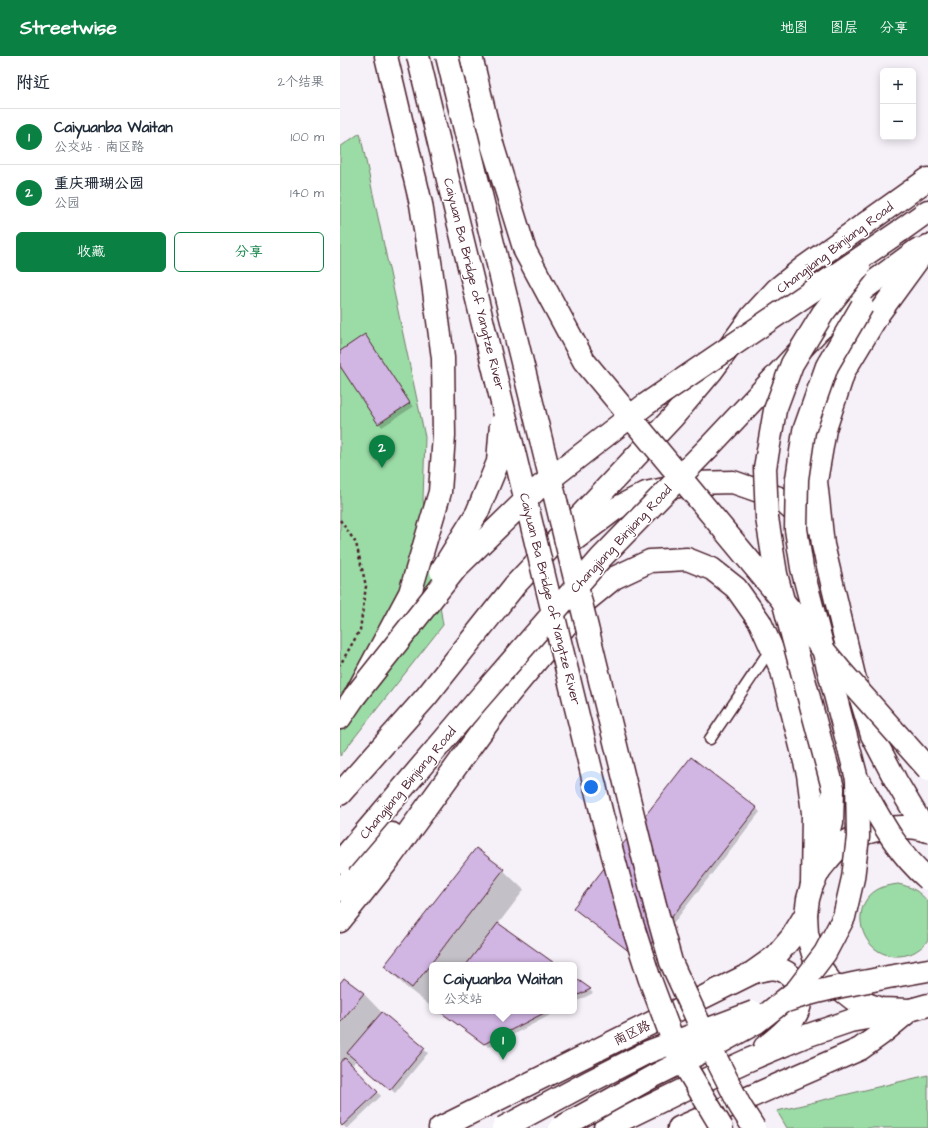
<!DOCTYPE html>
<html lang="zh">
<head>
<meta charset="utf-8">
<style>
	:root { --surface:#fff; --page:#f6f6f7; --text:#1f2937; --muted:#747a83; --line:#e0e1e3; --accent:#0b8043 }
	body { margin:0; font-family:"Architects Daughter","LXGW WenKai TC",sans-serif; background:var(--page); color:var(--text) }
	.controls { position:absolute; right:12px; top:12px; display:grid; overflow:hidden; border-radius:6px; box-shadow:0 2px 10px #0003 }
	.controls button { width:36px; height:36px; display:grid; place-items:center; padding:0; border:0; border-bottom:1px solid var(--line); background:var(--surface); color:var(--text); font:20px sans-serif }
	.you { position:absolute; left:251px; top:731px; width:14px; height:14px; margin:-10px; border:3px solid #fff; border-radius:50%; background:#1a73e8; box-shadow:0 0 0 6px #1a73e833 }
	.badge { display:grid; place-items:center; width:26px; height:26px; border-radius:50%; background:var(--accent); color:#fff; font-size:13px; font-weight:700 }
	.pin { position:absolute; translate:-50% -33px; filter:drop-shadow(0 1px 2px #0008) }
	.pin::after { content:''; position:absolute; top:21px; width:14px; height:12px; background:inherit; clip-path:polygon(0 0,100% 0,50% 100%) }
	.popup { position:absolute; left:89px; top:906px; width:148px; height:52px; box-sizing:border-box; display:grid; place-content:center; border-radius:6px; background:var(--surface); filter:drop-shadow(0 1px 3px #0005); font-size:13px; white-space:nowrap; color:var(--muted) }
	.popup b { font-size:15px; color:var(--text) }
	.popup::after { content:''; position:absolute; left:50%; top:100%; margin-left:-8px; border:8px solid transparent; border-top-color:var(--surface) }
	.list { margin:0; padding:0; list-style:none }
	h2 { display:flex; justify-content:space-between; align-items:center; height:52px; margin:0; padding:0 16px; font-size:17px }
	h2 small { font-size:13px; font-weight:400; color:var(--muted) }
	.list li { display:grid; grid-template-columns:26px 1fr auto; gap:12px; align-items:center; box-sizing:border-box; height:56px; padding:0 16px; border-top:1px solid var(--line) }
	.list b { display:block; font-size:15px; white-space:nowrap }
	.list p { margin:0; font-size:13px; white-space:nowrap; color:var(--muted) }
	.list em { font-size:13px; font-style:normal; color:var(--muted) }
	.actions { display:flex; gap:8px; padding:12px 16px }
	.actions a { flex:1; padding:9px 0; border:1px solid var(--accent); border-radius:6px; text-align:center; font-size:14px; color:var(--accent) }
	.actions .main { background:var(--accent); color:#fff }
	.map { position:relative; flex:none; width:588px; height:1072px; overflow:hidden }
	header { display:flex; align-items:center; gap:24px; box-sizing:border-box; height:56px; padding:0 20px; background:var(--accent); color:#fff }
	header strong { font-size:19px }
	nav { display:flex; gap:22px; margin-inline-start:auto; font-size:14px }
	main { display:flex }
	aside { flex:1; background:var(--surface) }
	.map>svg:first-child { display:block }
	.green { fill:#9bdca6; stroke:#727e68 }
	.shadow { fill:#0003 }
	.building { fill:#d1b5e3; stroke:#4a1f2b }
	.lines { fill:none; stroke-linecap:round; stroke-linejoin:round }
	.service-casing { stroke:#4a1f2b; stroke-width:13 }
	.secondary-casing { stroke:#4a1f2b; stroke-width:25 }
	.primary-casing { stroke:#4a1f2b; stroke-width:25 }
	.path { stroke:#4a1f2b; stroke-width:2.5; stroke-dasharray:3 3; stroke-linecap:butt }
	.service { stroke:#fff; stroke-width:10 }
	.secondary { stroke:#fff; stroke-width:22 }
	.primary { stroke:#fff; stroke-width:22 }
	.rail-casing { stroke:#4a1f2b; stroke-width:4.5 }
	.rail { stroke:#fff; stroke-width:3; stroke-dasharray:9; stroke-linecap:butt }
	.primary-bridge-casing { stroke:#4a1f2b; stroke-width:25; stroke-linecap:butt }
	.primary-bridge { stroke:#fff; stroke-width:22 }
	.labels { text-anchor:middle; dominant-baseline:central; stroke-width:3; stroke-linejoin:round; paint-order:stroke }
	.street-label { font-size:13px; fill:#4a1f2b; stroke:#fff }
</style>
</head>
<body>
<header>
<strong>Streetwise</strong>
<nav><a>地图</a><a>图层</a><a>分享</a></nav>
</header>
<main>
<aside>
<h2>附近<small>2个结果</small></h2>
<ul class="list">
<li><span class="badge">1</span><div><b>Caiyuanba Waitan</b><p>公交站 · 南区路</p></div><em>100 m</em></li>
<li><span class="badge">2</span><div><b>重庆珊瑚公园</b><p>公园</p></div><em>140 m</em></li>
</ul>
<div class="actions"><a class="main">收藏</a><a>分享</a></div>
</aside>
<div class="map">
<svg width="588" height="1072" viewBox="0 0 588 1072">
	<rect width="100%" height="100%" fill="#f6f0f9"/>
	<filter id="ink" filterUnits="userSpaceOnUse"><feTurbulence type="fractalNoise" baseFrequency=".025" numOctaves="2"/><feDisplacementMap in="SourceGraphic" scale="8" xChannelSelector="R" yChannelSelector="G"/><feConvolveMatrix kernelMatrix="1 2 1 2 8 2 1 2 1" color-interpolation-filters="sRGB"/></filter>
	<g filter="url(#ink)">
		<g class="green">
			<path d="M20,77L85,381L83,444L103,569L0,700V91Z"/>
			<path d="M558,828C572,831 579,835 588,846C588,853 588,878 588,883C586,889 576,896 570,898C521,913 501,843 546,830C550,829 554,829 558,828Z"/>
			<path d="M588,1019V1072H447L437,1055Z"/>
		</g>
		<g class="shadow">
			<path d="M25,280L28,283L73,351L42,371L39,367L0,308V296Z"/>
			<path d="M416,752L420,756L303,906L238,856Z"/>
			<path d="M163,814L184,834L158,868L215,909H92V951L66,931L45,910Z"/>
			<path d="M234,922L253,937L234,947Z"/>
			<path d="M0,929L23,937L48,963L88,997L55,1037L16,1004L12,1010L41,1040L8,1072H6L0,1066Z"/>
			<path d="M99,955H218L149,991Z"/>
		</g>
		<g class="building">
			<path d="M25,278L70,347L38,368L0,310V295Z"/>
			<path d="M351,701L417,752L299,903L233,852Z"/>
			<path d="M136,792L164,813L72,932L44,910Z"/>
			<path d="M158,867L217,909H126Z"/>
			<path d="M234,921L251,933L234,941Z"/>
			<path d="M4,922L24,937L0,967V927Z"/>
			<path d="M99,955H208L144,988Z"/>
			<path d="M42,956L85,992L50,1034L7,997Z"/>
			<path d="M5,1002L38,1036L2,1070L0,1067V1006Z"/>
		</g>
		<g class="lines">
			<g class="service-casing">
				<path id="service" d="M370,683L432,591"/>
			</g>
			<g class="secondary-casing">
				<g id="secondary">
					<path d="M414,916C421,914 430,911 438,913C454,917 465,936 459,952C453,969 439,980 425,991"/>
					<path d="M100,1072L412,917L436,900L452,881L466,858"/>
					<path d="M265,1072L341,1035L406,1005L463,981L510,965L561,956"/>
				</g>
			</g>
			<g class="primary-casing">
				<g id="primary">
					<path d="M131,0L152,88"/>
					<path d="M560,175L588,155"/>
					<path d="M370,390L479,274L524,233L577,194"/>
					<path d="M226,490L275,453L306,437L353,427L393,426L439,442L467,467"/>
					<path d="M0,662L15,640L70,537L100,436L104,379L103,302L91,212L81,148L46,0"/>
					<path d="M493,732L492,767L480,813L472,829L468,843L466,858L467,878L474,901L490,925L513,943L541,953L570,954L588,949"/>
					<path d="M0,738L86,641L175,529L333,361L371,316L412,260L437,233L463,212L588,123"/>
					<path d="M585,774L556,725L532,679L514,620L483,489L476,425L485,373L504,315L539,257L588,190"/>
					<path d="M481,812C487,805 493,797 500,791C520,773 563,766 588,775"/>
					<path d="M0,834L52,778"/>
					<path d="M0,865L47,806L168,639L247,544L274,522L310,505L347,503L372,513L396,532L420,566L442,615L468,718L473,757L472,829"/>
					<path d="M554,920L588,914"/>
					<path d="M339,1072L520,993L541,978L570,954"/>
				</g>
			</g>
			<path class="path" d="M0,464L16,487L26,530L20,574L0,609"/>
			<use href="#service" class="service"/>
			<use href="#secondary" class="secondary"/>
			<use href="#primary" class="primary"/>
			<g class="rail-casing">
				<g id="rail">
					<path d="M74,0L262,771L293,883L315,941L340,1001L379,1072"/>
					<path d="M85,0L272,768L303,875L324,939L352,1001L392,1072"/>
				</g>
			</g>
			<use href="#rail" class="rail"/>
			<g class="primary-bridge-casing">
				<g id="primary-bridge">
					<path d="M78,0L262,759L288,855L309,921L338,998L382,1072"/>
					<path d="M107,0L315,849L331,906L366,982L400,1050L414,1072"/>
					<path d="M152,88L185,195L244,305L501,615L588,713"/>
					<path d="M101,515L137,457L158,406L161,368"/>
					<path d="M15,640L117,511L196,434L305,349L560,175"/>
					<path d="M519,725C539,761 556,796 588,823"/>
					<path d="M493,732L436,518L427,462L425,412L435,354L452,308L483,257L519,211"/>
					<path d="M0,806L137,645L261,502L370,390"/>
					<path d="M446,945C481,933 518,927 554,920"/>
					<path d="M163,1072L249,1026L308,996L414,956"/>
					<path d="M220,1072L312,1021L370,992L417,966L457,934L485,897L504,861L513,822L518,781L517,723L462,512L456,473L457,423L464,375L487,310L522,250"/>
				</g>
			</g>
			<use href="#primary-bridge" class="primary-bridge"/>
		</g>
	</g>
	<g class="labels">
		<g class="street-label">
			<text transform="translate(495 192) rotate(-37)">Changjiang Binjiang Road</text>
			<text transform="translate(134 228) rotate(76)">Caiyuan Ba Bridge of Yangtze River</text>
			<text transform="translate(281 483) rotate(-47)">Changjiang Binjiang Road</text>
			<text transform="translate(210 543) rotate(76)">Caiyuan Ba Bridge of Yangtze River</text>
			<text transform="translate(68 727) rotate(-50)">Changjiang Binjiang Road</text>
			<text transform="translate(292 977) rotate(-26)">南区路</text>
		</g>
	</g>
</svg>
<div class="controls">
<button>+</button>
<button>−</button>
</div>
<div class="you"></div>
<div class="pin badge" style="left:163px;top:1004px">1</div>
<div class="popup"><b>Caiyuanba Waitan</b>公交站</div>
<div class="pin badge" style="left:42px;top:412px">2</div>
</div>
</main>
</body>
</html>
